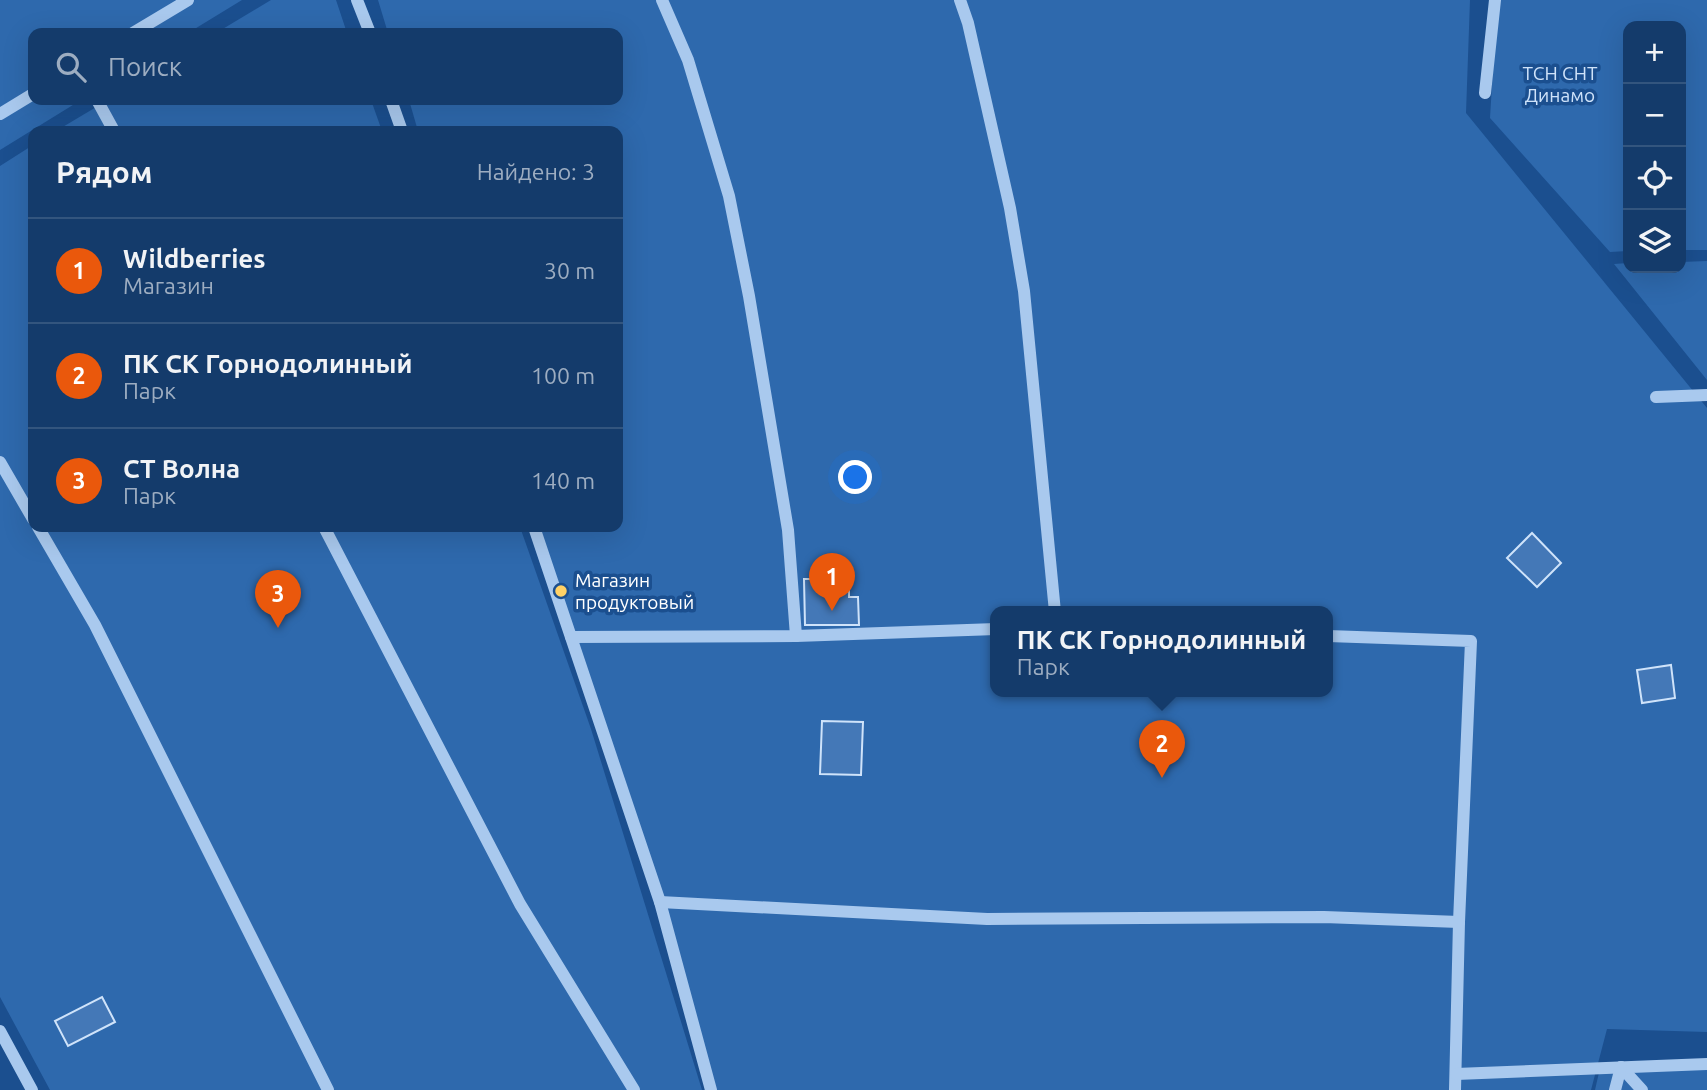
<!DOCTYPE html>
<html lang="ru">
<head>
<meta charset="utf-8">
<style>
	:root { --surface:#143b6b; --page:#214673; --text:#f1f3f6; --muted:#9dadc1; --line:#33557e; --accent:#ea580c }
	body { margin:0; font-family:Ubuntu,sans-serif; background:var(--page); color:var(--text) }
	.controls { position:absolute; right:21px; top:21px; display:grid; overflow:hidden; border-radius:14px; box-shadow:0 7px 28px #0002 }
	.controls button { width:63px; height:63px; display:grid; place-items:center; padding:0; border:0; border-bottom:2px solid var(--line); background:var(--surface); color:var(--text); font:35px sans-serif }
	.you { position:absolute; left:856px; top:478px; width:24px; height:24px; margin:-18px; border:5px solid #fff; border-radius:50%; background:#1a73e8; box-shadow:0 0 0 10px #1a73e833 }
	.badge { display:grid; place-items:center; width:46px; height:46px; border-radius:50%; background:var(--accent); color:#fff; font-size:23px; font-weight:700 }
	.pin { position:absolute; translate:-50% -58px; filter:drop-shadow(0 2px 4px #0008) }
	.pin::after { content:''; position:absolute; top:37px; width:24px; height:21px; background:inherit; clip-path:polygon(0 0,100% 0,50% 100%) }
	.popup { position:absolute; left:990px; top:606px; width:343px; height:91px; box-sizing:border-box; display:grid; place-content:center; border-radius:14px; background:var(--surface); filter:drop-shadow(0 2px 5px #0005); font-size:23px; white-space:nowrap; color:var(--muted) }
	.popup b { font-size:26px; color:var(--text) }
	.popup::after { content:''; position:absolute; left:50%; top:100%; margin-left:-14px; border:14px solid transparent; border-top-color:var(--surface) }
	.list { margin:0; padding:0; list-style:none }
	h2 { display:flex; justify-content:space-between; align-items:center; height:91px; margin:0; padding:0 28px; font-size:30px }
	h2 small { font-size:23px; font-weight:400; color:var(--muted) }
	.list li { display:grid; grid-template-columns:46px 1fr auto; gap:21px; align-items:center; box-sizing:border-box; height:105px; padding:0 28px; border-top:2px solid var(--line) }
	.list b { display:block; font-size:26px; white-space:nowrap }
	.list p { margin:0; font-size:23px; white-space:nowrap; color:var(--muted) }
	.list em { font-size:23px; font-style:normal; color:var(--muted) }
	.icon { flex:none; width:38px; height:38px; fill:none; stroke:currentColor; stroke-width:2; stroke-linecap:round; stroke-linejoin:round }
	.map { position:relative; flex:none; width:1707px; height:1090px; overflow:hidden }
	.search { position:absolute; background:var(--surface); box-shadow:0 7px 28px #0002; left:28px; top:28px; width:595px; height:77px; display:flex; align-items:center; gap:18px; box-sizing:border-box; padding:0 24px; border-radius:14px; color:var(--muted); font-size:26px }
	.panel { position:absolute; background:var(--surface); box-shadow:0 7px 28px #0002; left:28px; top:126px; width:595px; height:406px; border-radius:14px }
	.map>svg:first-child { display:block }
	.green { fill:#2e69ad; fill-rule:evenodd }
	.building { fill:#4478b7; stroke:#cfe3fa; stroke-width:2 }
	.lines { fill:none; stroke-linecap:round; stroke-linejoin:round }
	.minor { stroke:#a9c9ee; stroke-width:12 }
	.poi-dot { fill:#ffd166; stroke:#1b4f8f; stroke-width:2.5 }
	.labels { text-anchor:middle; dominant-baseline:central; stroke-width:7; stroke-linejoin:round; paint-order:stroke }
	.park-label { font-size:19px; fill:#cfe3fa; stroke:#1b4f8f }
	.poi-label { font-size:19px; fill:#fff; stroke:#1b4f8f; text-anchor:start }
</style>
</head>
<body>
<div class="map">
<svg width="1707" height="1090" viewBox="0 0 1707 1090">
	<rect width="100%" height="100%" fill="#1b4f8f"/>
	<g class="green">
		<path d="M0,0H242L188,33H33V100H81L0,150Z"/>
		<path d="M271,0H336L347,33H216Z"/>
		<path d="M378,0H1470L1466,113L1707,408V1032L1607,1029L1591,1090H712L540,527H618V131H418L409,100H618V33H388ZM996,612H1328V692H996Z"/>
		<path d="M1497,0H1707V250H1681V26H1628V251L1610,252L1490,118Z"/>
		<path d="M108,100H371L382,131H56Z"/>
		<path d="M33,145V527H520L591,729L702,1090H50L0,997V166Z"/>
		<path d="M1707,261V380L1614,264L1628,263V268H1681V262Z"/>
		<path d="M1707,1059V1090H1595L1600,1068Z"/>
	</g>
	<g class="building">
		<path d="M1532,533L1561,563L1537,587L1507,558Z"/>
		<path d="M841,568V584H849V597H858L859,625H805L804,579H817L816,569Z"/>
		<path d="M1671,665L1675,698L1642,703L1637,670Z"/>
		<path d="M822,721L863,722L861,775L820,774Z"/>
		<path d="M102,997L115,1022L68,1046L55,1021Z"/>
	</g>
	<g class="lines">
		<g class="minor">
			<path d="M357,0L370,33"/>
			<path d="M662,0L688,60L729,196L749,296L788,530L796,636"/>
			<path d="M960,0L968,23L1010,208L1024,291L1055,612"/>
			<path d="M133,33L188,0"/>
			<path d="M1485,93L1495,0"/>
			<path d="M97,100L114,131"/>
			<path d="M391,100L402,131"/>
			<path d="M0,114L33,94"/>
			<path d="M1656,397L1707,395"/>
			<path d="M0,462L33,519"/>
			<path d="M38,527L95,625L328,1090"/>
			<path d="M324,527L520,904L634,1090"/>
			<path d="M534,527L660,902L711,1090"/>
			<path d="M1328,636L1471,641L1459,922L1455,1090"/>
			<path d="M571,637L796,636L996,629"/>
			<path d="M660,902L987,919L1324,917L1459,922"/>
			<path d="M0,1031L32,1090"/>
			<path d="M1621,1067L1642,1090"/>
			<path d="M1456,1074L1707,1064"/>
			<path d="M1615,1090L1621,1067"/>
		</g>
	</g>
	<circle class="poi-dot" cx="561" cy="591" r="7"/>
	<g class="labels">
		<g class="park-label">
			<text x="1560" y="73">ТСН СНТ<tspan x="1560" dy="22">Динамо</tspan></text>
		</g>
		<g class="poi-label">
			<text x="575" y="580">Магазин<tspan x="575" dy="22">продуктовый</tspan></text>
		</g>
	</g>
</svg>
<div class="controls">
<button>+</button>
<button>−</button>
<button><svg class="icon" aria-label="locate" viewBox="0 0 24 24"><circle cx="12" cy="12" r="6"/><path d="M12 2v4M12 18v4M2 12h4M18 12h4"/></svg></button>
<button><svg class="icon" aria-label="layers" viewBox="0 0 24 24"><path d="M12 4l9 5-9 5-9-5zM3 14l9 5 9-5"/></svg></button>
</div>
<div class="you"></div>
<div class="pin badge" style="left:832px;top:611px">1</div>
<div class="pin badge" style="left:1162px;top:778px">2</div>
<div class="popup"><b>ПК СК Горнодолинный</b>Парк</div>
<div class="pin badge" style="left:278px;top:628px">3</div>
<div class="search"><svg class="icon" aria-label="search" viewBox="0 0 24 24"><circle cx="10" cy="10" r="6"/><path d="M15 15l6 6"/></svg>Поиск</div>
<section class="panel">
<h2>Рядом<small>Найдено: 3</small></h2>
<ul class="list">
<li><span class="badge">1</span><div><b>Wildberries</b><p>Магазин</p></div><em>30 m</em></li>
<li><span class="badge">2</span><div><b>ПК СК Горнодолинный</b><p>Парк</p></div><em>100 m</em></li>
<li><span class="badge">3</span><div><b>СТ Волна</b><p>Парк</p></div><em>140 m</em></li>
</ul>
</section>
</div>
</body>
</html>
